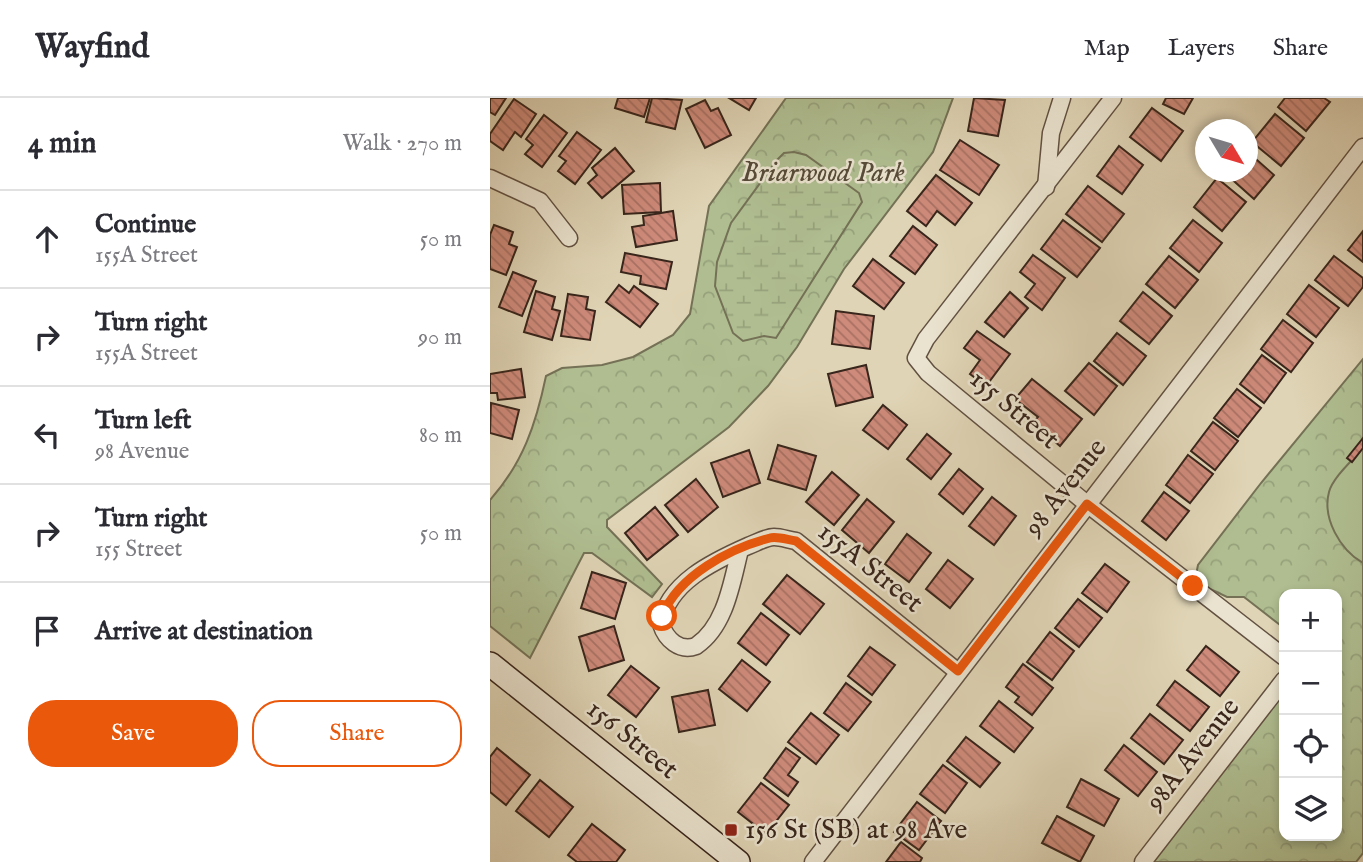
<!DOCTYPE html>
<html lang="en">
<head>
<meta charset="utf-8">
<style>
	:root { --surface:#fff; --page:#f2f2f3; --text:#2b2b33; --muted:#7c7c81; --line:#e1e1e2; --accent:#ea580c }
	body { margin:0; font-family:"IM FELL English",serif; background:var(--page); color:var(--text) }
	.controls { position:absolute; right:21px; bottom:21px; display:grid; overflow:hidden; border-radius:14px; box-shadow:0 4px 10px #0003 }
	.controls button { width:63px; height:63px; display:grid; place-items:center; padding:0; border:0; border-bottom:2px solid var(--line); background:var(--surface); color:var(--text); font:35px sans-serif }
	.compass { position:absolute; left:705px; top:21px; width:63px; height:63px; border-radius:50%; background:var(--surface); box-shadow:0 4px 10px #0003; rotate:128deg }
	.stop { position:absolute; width:21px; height:21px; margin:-16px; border:5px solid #ea580c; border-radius:50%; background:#fff }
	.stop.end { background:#ea580c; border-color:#fff; box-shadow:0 2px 7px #0008 }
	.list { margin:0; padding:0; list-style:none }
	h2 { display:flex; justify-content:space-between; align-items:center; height:91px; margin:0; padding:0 28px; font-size:30px }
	h2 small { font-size:23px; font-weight:400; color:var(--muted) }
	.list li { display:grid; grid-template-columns:46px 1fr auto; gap:21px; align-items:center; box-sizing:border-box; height:98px; padding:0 28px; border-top:2px solid var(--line) }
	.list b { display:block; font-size:26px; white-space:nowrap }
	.list p { margin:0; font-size:23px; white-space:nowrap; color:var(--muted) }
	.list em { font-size:23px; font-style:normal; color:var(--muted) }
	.actions { display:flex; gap:14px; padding:21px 28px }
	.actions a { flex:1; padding:16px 0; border:2px solid var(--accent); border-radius:28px; text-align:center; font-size:24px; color:var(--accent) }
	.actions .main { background:var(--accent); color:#fff }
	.icon { flex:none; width:38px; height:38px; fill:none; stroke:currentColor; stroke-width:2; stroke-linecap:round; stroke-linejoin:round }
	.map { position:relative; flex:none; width:873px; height:764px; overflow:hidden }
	header { display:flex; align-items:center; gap:42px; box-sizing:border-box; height:98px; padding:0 35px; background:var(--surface); border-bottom:2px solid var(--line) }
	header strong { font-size:33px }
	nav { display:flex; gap:38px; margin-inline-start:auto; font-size:24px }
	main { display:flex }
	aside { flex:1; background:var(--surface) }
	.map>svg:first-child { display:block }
	.forest { fill:url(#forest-crowns); stroke:#747156; stroke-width:2 }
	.wetland { fill:url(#wetland-marsh); stroke:#747156; stroke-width:2 }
	.pitch { fill:#afbd90; stroke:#747156; stroke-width:2 }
	.building { fill:url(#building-back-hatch); stroke:#38251b; stroke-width:2 }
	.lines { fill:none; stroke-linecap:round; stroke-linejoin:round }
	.street-casing { stroke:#625142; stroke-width:19 }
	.secondary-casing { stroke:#38251b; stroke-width:26 }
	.street { stroke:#eae3cf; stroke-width:16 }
	.secondary { stroke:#eae3cf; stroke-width:23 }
	.route { stroke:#ea580c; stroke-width:9 }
	.poi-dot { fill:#8f2418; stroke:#eae3cf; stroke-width:2.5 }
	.labels { text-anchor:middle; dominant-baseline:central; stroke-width:5; stroke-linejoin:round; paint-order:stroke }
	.park-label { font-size:28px; font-style:italic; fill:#564b38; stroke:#eae3cf }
	.street-label { font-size:28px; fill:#38251b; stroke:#eae3cf }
	.poi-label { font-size:28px; fill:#38251b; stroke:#eae3cf; text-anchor:start }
</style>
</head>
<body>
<header>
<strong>Wayfind</strong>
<nav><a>Map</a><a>Layers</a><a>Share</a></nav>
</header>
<main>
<aside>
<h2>4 min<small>Walk · 270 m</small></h2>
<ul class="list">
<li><svg class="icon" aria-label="ahead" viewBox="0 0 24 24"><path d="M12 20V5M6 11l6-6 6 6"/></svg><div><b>Continue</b><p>155A Street</p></div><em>50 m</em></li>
<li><svg class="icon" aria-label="right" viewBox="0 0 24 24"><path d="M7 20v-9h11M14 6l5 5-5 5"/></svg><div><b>Turn right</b><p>155A Street</p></div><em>90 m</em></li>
<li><svg class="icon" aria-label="left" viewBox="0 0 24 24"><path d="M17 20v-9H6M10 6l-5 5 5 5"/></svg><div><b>Turn left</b><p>98 Avenue</p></div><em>80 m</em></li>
<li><svg class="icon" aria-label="right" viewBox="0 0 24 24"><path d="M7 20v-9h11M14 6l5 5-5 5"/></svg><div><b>Turn right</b><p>155 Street</p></div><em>50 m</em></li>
<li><svg class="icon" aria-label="arrive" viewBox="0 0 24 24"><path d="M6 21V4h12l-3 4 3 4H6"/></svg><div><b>Arrive at destination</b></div></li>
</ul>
<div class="actions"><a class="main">Save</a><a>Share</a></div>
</aside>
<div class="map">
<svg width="873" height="764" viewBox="0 0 873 764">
	<defs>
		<pattern id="forest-crowns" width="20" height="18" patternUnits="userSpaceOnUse" patternTransform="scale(1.75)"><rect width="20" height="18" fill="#afbd90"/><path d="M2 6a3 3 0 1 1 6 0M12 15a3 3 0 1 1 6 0" fill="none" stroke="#97a27c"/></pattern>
		<pattern id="wetland-marsh" width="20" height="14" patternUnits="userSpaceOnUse" patternTransform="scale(1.75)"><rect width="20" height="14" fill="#afbd90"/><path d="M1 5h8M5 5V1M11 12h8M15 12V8" fill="none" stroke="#97a27c"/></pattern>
		<pattern id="building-back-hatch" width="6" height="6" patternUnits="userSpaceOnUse" patternTransform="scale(1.75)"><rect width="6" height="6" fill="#ce8a7a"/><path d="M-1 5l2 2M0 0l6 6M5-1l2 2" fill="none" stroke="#a87163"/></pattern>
	</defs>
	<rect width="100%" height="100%" fill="#dfd4b5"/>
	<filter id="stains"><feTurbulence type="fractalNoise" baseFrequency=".00286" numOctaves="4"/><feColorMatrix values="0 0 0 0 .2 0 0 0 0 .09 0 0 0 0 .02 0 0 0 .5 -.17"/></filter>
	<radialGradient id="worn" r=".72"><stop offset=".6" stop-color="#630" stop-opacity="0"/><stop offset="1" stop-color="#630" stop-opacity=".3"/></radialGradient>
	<g class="forest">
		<path d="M296,0H463L443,54L354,171L307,249L278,288L239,329L117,422V429L172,486L162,499L102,455H94L40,560L0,528V402C33,365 46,326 56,278L72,270L112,267L143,259L183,237L200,216L219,108Z"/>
		<path d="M873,261V755L866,764H659L794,591V738H847V496H794V530L754,499H737L716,489L706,477L708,467L771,385Z"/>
	</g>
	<path class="wetland" d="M304,54L316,57L369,95L372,104L286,240L274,238L253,243L243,235L225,188L227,164L241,125L287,62L294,55Z"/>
	<path class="pitch" d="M873,350V465C850,452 832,420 839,394C843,379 863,362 873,350Z"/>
	<g class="building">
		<path d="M0,0H16L5,17L0,14Z"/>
		<path d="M128,0H160L154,19L125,10Z"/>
		<path d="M162,0L192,2L185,31L156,24Z"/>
		<path d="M239,0H266L259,12Z"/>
		<path d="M484,0L515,2L508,38L478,33Z"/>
		<path d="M676,0H703L694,16L673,6Z"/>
		<path d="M795,0H834L840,4L816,33L788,9Z"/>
		<path d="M24,1L46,16L31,39L25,34L13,52L0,43V36Z"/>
		<path d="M215,2L221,13L228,10L241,37L215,50L196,11Z"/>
		<path d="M662,10L693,33L671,63L640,39Z"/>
		<path d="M785,16L814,40L791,68L762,44Z"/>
		<path d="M54,17L77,35L52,69L35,56L43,47L36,41Z"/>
		<path d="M87,34L111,52L85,86L68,73L76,63L69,58Z"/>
		<path d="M470,42L509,67L489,97L450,72Z"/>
		<path d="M629,48L653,67L632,96L607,78Z"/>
		<path d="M125,50L144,73L112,100L98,85L107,77L102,70Z"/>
		<path d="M758,54L784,77L764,101L737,77L740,74H758Z"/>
		<path d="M446,77L482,105L465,127L447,113L436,128L417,113Z"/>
		<path d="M727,80L756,104L732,133L704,109Z"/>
		<path d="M170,85L171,114L134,116L132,87Z"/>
		<path d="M598,88L634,116L612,144L576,116Z"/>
		<path d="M183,113L187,142L146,149L142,129L154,127L153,118Z"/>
		<path d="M573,122L610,150L587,179L551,151Z"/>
		<path d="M703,122L732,145L709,174L680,150Z"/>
		<path d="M4,127L23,134L19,146L27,149L16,177L0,171V137Z"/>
		<path d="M423,128L447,147L425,176L400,158Z"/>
		<path d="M873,133V164L858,152Z"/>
		<path d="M135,155L182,164L176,191L150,186L151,178L131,174Z"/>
		<path d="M543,157L575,180L552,212L535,199L545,186L530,174Z"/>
		<path d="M679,158L708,182L685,210L656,186Z"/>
		<path d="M844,158L873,180V189L858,208L825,182Z"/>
		<path d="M383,161L414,185L394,211L363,188Z"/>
		<path d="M23,174L46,183L32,218L9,209Z"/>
		<path d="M129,187L139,195L144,188L168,206L150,229L116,204Z"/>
		<path d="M819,187L849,210L826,239L797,216Z"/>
		<path d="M46,193L65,199L62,211L70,213L62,242L34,234Z"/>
		<path d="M520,194L538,210L514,239L495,224Z"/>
		<path d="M653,194L682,218L659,246L630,223Z"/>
		<path d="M78,196L98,199L96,211L105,213L100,242L71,238Z"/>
		<path d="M346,213L384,218L380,251L342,246Z"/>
		<path d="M793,222L823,245L801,274L771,251Z"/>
		<path d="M487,233L520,256L496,288L480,276L490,262L474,250Z"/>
		<path d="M627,235L656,258L633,287L604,263Z"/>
		<path d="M772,257L796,275L774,305L750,286Z"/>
		<path d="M599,265L627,288L604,317L575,293Z"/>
		<path d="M376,267L383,299L346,308L338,276Z"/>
		<path d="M31,271L35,299L8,302L7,295H0V276Z"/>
		<path d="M542,281L592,321L570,348L543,325L548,319L525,301Z"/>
		<path d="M747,291L771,310L748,339L724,320Z"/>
		<path d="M1,305L29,312L22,341L0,335Z"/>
		<path d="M393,307L417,327L398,351L373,332Z"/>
		<path d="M723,324L748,343L725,372L701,353Z"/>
		<path d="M437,336L461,356L441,381L417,361Z"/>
		<path d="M873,340V350L862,364L857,360Z"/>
		<path d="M288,347L326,358L316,392L278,381Z"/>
		<path d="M259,352L270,385L233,399L221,365Z"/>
		<path d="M698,357L723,376L700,405L676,387Z"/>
		<path d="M469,371L493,391L473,416L449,396Z"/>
		<path d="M342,374L369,397L344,427L316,404Z"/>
		<path d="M206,381L228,409L198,434L175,407Z"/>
		<path d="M674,394L699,413L676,442L652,423Z"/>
		<path d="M502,399L526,418L504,447L479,428Z"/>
		<path d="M377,401L404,424L379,455L352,432Z"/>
		<path d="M165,409L188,437L157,462L135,435Z"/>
		<path d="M417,436L441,455L419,484L395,466Z"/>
		<path d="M458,462L483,481L460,510L436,491Z"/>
		<path d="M615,466L639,484L617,514L592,495Z"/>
		<path d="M102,474L136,485L125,521L91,510Z"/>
		<path d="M297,477L334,506L310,536L273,506Z"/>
		<path d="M588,501L612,520L589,549L565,530Z"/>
		<path d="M271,515L299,537L276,567L248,545Z"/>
		<path d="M124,528L134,562L99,573L89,539Z"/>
		<path d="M560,534L584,553L562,582L537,564Z"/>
		<path d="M716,548L749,574L730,598L697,572Z"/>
		<path d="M380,549L405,567L382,597L358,578Z"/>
		<path d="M252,562L280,584L257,613L229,591Z"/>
		<path d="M533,566L563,590L542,617L525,604L529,599L516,589Z"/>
		<path d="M141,568L169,590L146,619L118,597Z"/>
		<path d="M685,583L719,609L700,633L667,607Z"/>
		<path d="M356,585L381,604L358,633L334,615Z"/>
		<path d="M218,592L225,627L189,634L182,599Z"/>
		<path d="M509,603L543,630L524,654L490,628Z"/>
		<path d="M321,615L349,637L326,666L298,644Z"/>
		<path d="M660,616L693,642L674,666L641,640Z"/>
		<path d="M476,639L510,665L490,689L457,663Z"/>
		<path d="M634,647L667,674L648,698L615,672Z"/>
		<path d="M7,650L40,677L16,707L0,694V659Z"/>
		<path d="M296,650L310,660L298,677L308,684L298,698L274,680Z"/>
		<path d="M453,667L477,685L455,715L430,696Z"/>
		<path d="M591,681L629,701L614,728L577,709Z"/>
		<path d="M50,682L83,709L59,739L26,713Z"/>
		<path d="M271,685L299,707L276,736L248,714Z"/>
		<path d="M427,704L451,723L429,752L404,734Z"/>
		<path d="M567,718L604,738L590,764L552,745Z"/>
		<path d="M102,726L135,752L126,764H87L78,757Z"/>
		<path d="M411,744L432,760L430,764H396Z"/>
	</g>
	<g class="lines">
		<g class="street-casing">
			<g id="street">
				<path d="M623,0L436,241L426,260L438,275L597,406L794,559"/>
				<path d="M0,80L50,103L79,140"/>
				<path d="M556,89L561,35L572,0"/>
				<path d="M250,452C242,483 236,528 206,548C190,554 176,542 171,526C177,485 224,463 258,448C266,445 276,439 284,439C291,439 299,442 306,443L468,574"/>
				<path d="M323,764L873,49"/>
				<path d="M653,764L794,582"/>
			</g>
		</g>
		<g class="secondary-casing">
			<path id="secondary" d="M0,566L248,764"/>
		</g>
		<use href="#street" class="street"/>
		<use href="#secondary" class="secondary"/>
	</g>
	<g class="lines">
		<path class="route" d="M172,518C188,478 240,450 280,440C287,438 298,442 306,443L468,573L597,406L703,488"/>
	</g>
	<rect class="poi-dot" x="234" y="725" width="14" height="14" rx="3.5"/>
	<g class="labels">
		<g class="park-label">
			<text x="333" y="75">Briarwood Park</text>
		</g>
		<g class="street-label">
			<text transform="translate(524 312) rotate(40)">155 Street</text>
			<text transform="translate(576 390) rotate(-52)">98 Avenue</text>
			<text transform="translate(380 470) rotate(39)">155A Street</text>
			<text transform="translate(142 642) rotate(39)">156 Street</text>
			<text transform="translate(703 657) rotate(-52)">98A Avenue</text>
		</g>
		<g class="poi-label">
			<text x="255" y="732">156 St (SB) at 98 Ave</text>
		</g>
	</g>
	<rect width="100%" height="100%" filter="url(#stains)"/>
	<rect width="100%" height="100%" fill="url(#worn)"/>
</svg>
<div class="controls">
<button>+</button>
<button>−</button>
<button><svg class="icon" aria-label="locate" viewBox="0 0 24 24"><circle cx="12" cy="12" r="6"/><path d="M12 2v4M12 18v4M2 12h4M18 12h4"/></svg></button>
<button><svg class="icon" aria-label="layers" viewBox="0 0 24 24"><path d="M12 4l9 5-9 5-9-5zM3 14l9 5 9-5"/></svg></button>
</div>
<svg class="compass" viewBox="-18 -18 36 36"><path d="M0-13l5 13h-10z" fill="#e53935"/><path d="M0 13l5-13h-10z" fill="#7c7c81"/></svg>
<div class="stop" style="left:172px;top:518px"></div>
<div class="stop end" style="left:703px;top:488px"></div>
</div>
</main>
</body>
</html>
